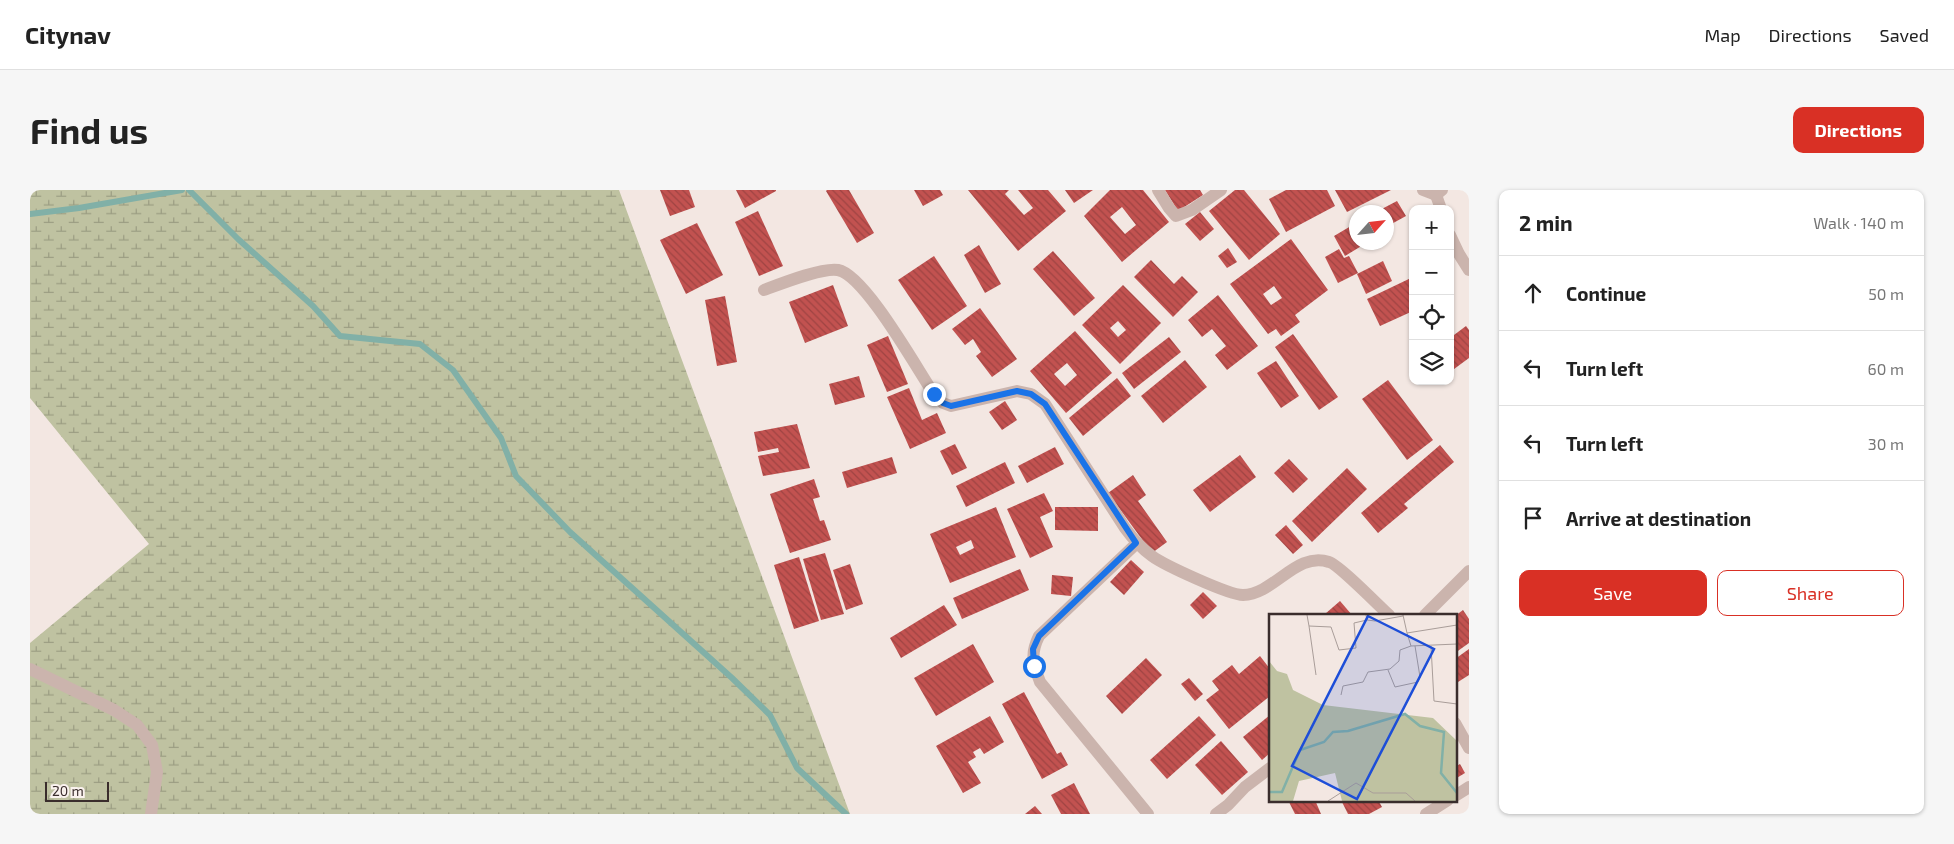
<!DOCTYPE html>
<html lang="en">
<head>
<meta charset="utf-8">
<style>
	:root { --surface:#fff; --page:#f6f6f6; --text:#222; --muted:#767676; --line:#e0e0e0; --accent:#d93025 }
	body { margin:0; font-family:"Exo 2",sans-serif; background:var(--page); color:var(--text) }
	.controls { position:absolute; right:15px; top:15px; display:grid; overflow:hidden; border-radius:10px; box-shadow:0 1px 4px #0004 }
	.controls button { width:45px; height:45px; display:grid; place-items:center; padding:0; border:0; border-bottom:1px solid var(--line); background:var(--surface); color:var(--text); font:25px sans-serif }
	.compass { position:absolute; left:1319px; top:15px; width:45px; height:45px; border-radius:50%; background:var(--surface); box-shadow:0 1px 4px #0004; rotate:63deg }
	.scale { position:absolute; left:15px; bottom:12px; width:64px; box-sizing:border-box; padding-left:5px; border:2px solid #3a2d2c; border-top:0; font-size:14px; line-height:18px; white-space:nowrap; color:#3a2d2c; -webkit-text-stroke:4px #faf2ee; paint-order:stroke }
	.stop { position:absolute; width:15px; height:15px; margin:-11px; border:4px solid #1a73e8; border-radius:50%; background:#fff }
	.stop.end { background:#1a73e8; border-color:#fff; box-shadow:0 1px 5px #0008 }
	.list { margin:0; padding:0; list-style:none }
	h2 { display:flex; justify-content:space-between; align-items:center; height:65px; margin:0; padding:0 20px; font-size:21px }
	h2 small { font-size:16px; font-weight:400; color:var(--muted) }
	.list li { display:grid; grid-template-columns:32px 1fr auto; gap:15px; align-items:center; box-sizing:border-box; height:75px; padding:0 20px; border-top:1px solid var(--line) }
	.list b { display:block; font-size:19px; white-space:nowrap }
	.list em { font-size:16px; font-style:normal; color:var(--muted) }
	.actions { display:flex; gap:10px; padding:15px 20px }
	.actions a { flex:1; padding:11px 0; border:1px solid var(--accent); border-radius:10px; text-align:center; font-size:18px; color:var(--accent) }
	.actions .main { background:var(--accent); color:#fff }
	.icon { flex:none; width:28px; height:28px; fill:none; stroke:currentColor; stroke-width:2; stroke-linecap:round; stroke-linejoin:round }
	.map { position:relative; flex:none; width:1439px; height:624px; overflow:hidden; border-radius:10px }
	header { display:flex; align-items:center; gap:30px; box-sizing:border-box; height:70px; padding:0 25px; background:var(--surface); border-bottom:1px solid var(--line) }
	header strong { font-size:24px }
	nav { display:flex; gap:28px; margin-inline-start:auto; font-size:18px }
	.intro { display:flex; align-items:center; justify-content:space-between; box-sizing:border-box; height:120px; padding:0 30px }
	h1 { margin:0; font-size:35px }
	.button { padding:12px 22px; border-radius:10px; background:var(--accent); color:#fff; font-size:18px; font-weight:700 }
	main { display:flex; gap:30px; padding:0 30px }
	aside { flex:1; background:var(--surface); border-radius:10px; box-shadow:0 1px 4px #0004 }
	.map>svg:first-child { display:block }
	.wetland { fill:url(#wetland-marsh) }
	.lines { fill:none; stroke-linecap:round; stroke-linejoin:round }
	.stream { stroke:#81b0a7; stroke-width:6 }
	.building { fill:url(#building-back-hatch); fill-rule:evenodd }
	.minor { stroke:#cbb4ad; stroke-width:12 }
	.route { stroke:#1a73e8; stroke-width:6 }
	.inset-river { fill:none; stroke:#81b0a7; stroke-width:2.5 }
	.inset-road { fill:none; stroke:#a99d99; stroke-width:1 }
	.view { fill:#1d4ed8; fill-opacity:0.15; stroke:#1d4ed8; stroke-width:2.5 }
	.inset-edge { fill:none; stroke:#3a2d2c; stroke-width:2.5 }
</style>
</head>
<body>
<header>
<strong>Citynav</strong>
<nav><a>Map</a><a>Directions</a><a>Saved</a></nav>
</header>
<div class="intro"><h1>Find us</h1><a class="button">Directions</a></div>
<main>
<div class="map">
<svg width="1439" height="624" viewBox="0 0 1439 624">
	<defs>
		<pattern id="wetland-marsh" width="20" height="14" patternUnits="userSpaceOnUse" patternTransform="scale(1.25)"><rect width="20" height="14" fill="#bfc2a1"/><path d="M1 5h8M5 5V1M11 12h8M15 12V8" fill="none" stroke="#9c9e83"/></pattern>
		<pattern id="building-back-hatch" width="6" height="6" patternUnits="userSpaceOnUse" patternTransform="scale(1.25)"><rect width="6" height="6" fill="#c25250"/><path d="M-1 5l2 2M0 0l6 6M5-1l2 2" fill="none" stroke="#9f4443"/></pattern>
	</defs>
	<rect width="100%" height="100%" fill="#f3e7e2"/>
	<path class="wetland" d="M0,0H589L820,624H0V453L119,354L0,208Z"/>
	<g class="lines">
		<g class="stream">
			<path d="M159,0L208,49L283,116L310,146L390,154L423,180L471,248L486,286L540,342L702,488L740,525L767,578L816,624"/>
			<path d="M0,24L49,18L152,0"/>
		</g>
	</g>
	<g class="building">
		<path d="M630,0H659L665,17L640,26Z"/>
		<path d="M706,0H746V1L715,18Z"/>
		<path d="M797,0H819L844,43L827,53L796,1Z"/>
		<path d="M884,0H910L913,5L893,16Z"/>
		<path d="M938,0H979L975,4L994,25L1003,18L988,0H1018L1036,21L988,61Z"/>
		<path d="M1035,0H1063L1044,13Z"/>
		<path d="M1080,0H1113L1139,32L1092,72L1054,26ZM1092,17L1106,35L1095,44L1080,27Z"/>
		<path d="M1135,0H1170L1173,5L1148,21Z"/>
		<path d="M1205,0H1214L1250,44L1219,70L1179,21Z"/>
		<path d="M1256,0H1297L1305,16L1256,42L1239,9Z"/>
		<path d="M1305,0H1361L1317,22Z"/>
		<path d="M1367,11L1376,26L1356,37V22H1346Z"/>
		<path d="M728,21L753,76L729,86L705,32Z"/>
		<path d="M1170,22L1184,39L1170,51L1155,34Z"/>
		<path d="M667,33L693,85L656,104L630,50Z"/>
		<path d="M1326,33V52H1338L1315,66L1304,46Z"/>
		<path d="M1261,49L1298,100L1265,125L1270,132L1251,146L1246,139L1238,144L1200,94ZM1244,96L1252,108L1241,115L1233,104Z"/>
		<path d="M949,55L971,94L955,103L934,65Z"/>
		<path d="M1198,58L1207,72L1197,78L1188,66Z"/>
		<path d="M1309,59L1314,68L1319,66L1328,83L1308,93L1295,67Z"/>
		<path d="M1023,61L1065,108L1044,126L1003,79Z"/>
		<path d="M904,66L937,116L902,140L868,90Z"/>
		<path d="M1121,70L1144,94L1152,86L1168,102L1143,127L1104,87Z"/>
		<path d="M1353,71L1362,91L1336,104L1327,84Z"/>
		<path d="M1383,87V121L1350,136L1337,109Z"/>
		<path d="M803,95L818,136L775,153L759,112Z"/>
		<path d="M1093,95L1131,133L1090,174L1052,135ZM1088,131L1096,140L1088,147L1080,138Z"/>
		<path d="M1188,105L1228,156L1197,180L1185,165L1196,156L1182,139L1172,147L1158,130Z"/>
		<path d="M695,106L707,172L687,176L675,110Z"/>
		<path d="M950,118L987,169L962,187L946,166L951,162L943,149L935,155L922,139Z"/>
		<path d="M1436,136L1439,140V168L1420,182V148Z"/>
		<path d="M1045,141L1082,183L1036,223L1000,181ZM1037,173L1047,185L1035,196L1024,184Z"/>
		<path d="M1263,144L1308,207L1289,220L1245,157Z"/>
		<path d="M858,146L878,194L857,202L837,155Z"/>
		<path d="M1139,147L1151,162L1104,199L1092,183Z"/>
		<path d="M1155,170L1177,197L1133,233L1111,206Z"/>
		<path d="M1246,171L1269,206L1251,218L1227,183Z"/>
		<path d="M829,186L835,207L805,215L799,194Z"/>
		<path d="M1087,188L1101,206L1053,246L1039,228Z"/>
		<path d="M1358,190L1403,250L1377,270L1332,209Z"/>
		<path d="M879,198L892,230L907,223L916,243L880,259L857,207Z"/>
		<path d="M975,211L987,230L972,240L959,222Z"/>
		<path d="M767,234L780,278L733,286L728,266L749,262L748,258L728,262L724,242Z"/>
		<path d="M925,254L937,278L922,285L910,261Z"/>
		<path d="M1410,255L1424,272L1374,314L1378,318L1348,343L1331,323Z"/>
		<path d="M1025,257L1034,274L997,293L988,276Z"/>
		<path d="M1210,265L1226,287L1180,322L1163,300Z"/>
		<path d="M862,267L867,283L817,298L812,282Z"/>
		<path d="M1259,269L1278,289L1263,303L1244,283Z"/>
		<path d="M975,272L985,293L936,317L926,296Z"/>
		<path d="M1317,278L1337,299L1282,352L1262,331Z"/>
		<path d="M1103,285L1116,305L1108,311L1137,352L1122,363L1078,303Z"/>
		<path d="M784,289L790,307L783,309L790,331L794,330L801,350L760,363L740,304Z"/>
		<path d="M1014,303L1023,321L1010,327L1023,357L1000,368L977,319Z"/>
		<path d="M966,317L986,367L920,393L900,344ZM941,350L944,358L930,365L926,357Z"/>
		<path d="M1025,317H1068V341L1025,340Z"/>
		<path d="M1256,335L1273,355L1263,364L1245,345Z"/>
		<path d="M795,363L814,424L791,430L773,369Z"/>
		<path d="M769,367L789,431L764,439L744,375Z"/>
		<path d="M1101,370L1114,382L1094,405L1080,392Z"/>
		<path d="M820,374L833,414L816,420L803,380Z"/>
		<path d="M990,379L999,400L932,429L923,408Z"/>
		<path d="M1022,385L1043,387L1041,406L1021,404Z"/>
		<path d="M1173,402L1187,416L1173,429L1160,415Z"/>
		<path d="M1310,411L1322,425H1296L1295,424Z"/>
		<path d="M914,415L927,435L871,468L860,448Z"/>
		<path d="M1433,420L1439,429V453L1425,463V426Z"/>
		<path d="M943,454L964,492L906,526L884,488Z"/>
		<path d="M1439,459V485L1428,492L1425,488V469Z"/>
		<path d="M1230,466L1240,479V506L1199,539L1176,510L1189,500L1182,491L1202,475L1209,484Z"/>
		<path d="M1116,468L1132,485L1092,524L1076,506Z"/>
		<path d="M1159,488L1173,504L1165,511L1151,494Z"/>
		<path d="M994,502L1027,564L1031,562L1038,575L1012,589L972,514Z"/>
		<path d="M1240,525V563L1232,570L1213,547Z"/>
		<path d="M960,526L974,552L954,564L950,558L943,562L946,567L938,572L951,593L933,603L906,556Z"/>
		<path d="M1169,526L1186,545L1137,589L1120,570Z"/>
		<path d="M1191,551L1218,582L1192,605L1165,575Z"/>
		<path d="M1430,574L1435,583L1425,589V577Z"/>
		<path d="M1044,593L1060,624H1031L1021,605Z"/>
		<path d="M1258,610H1285L1291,624H1265Z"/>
		<path d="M1311,610H1348L1352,617L1339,624H1318Z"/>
		<path d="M1005,616L1012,624H995Z"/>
	</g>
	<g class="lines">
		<g class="minor">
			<path d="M1128,0L1139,18L1146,26L1162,20L1191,0"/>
			<path d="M1393,0L1406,5"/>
			<path d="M1411,19L1406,5L1412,0"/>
			<path d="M1420,45L1429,64L1439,80"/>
			<path d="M734,100C750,94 793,77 808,80C835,85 887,179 904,204L913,213L921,216L987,201L1001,204L1015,214L1095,338C1103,349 1111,358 1122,366C1134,375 1199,405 1213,405C1245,404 1266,361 1299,372C1308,374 1349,416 1359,425"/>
			<path d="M1107,353L1009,446C1000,464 1003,473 1010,492L1118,624"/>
			<path d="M1395,425L1439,381"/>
			<path d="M0,479L84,520L107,535L122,555L127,582L121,624"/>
			<path d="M1425,533L1439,558"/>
			<path d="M1425,606L1439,597"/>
			<path d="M1186,624L1198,615L1215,597L1240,578"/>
			<path d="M1396,624L1418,610"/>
		</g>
	</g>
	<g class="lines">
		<path class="route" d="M904,204L913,213L921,216L987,201L1001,204L1015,214L1106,353L1009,446L1003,459L1004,476"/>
	</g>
	<g transform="translate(1239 424)">
		<rect width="188" height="188" fill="#f3e7e2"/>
		<path d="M0,47L8,57L18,60L24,76L54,91L164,104L187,126V187H73L66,159L30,167L24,187H0Z" fill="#bfc2a1"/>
		<path class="inset-river" d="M0,178H13L31,136L55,128L64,118L79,117L136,100L151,112L175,118L172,159L188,179"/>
		<path class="inset-road" d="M38,1L40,12L62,13L70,36L87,34L85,9L98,6M97,1L98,6L106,7L134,2M134,1L138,19L188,11M40,12L47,61M138,19L142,32L188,30M162,32L165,87L188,90M119,56L126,73L149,68L151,63L146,32M72,81L74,72L94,68L99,58L121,55L130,47L131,36L142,32M59,187L87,169L104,179H137L146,187"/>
		<path class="view" d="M99,2L165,35L88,185L23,152Z"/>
		<rect width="188" height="188" class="inset-edge"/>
	</g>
</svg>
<div class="controls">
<button>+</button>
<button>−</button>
<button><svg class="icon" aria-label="locate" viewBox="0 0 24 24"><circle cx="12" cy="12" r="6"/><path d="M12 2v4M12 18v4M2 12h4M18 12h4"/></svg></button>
<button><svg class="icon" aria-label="layers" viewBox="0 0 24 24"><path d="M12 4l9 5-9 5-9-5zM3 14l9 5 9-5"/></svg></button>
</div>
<svg class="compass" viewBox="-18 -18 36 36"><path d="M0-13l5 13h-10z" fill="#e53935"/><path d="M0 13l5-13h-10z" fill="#767676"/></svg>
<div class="scale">20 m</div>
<div class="stop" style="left:1004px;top:476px"></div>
<div class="stop end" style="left:904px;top:204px"></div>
</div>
<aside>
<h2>2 min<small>Walk · 140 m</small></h2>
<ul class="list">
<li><svg class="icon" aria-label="ahead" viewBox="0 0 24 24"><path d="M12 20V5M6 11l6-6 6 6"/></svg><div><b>Continue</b></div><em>50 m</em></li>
<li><svg class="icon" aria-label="left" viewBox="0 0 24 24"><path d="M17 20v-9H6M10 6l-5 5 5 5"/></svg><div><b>Turn left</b></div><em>60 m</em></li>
<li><svg class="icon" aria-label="left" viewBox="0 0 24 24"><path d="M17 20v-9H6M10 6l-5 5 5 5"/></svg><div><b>Turn left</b></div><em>30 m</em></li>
<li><svg class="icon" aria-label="arrive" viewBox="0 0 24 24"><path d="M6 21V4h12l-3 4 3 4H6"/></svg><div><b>Arrive at destination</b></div></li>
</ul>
<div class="actions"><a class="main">Save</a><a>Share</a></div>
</aside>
</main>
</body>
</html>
